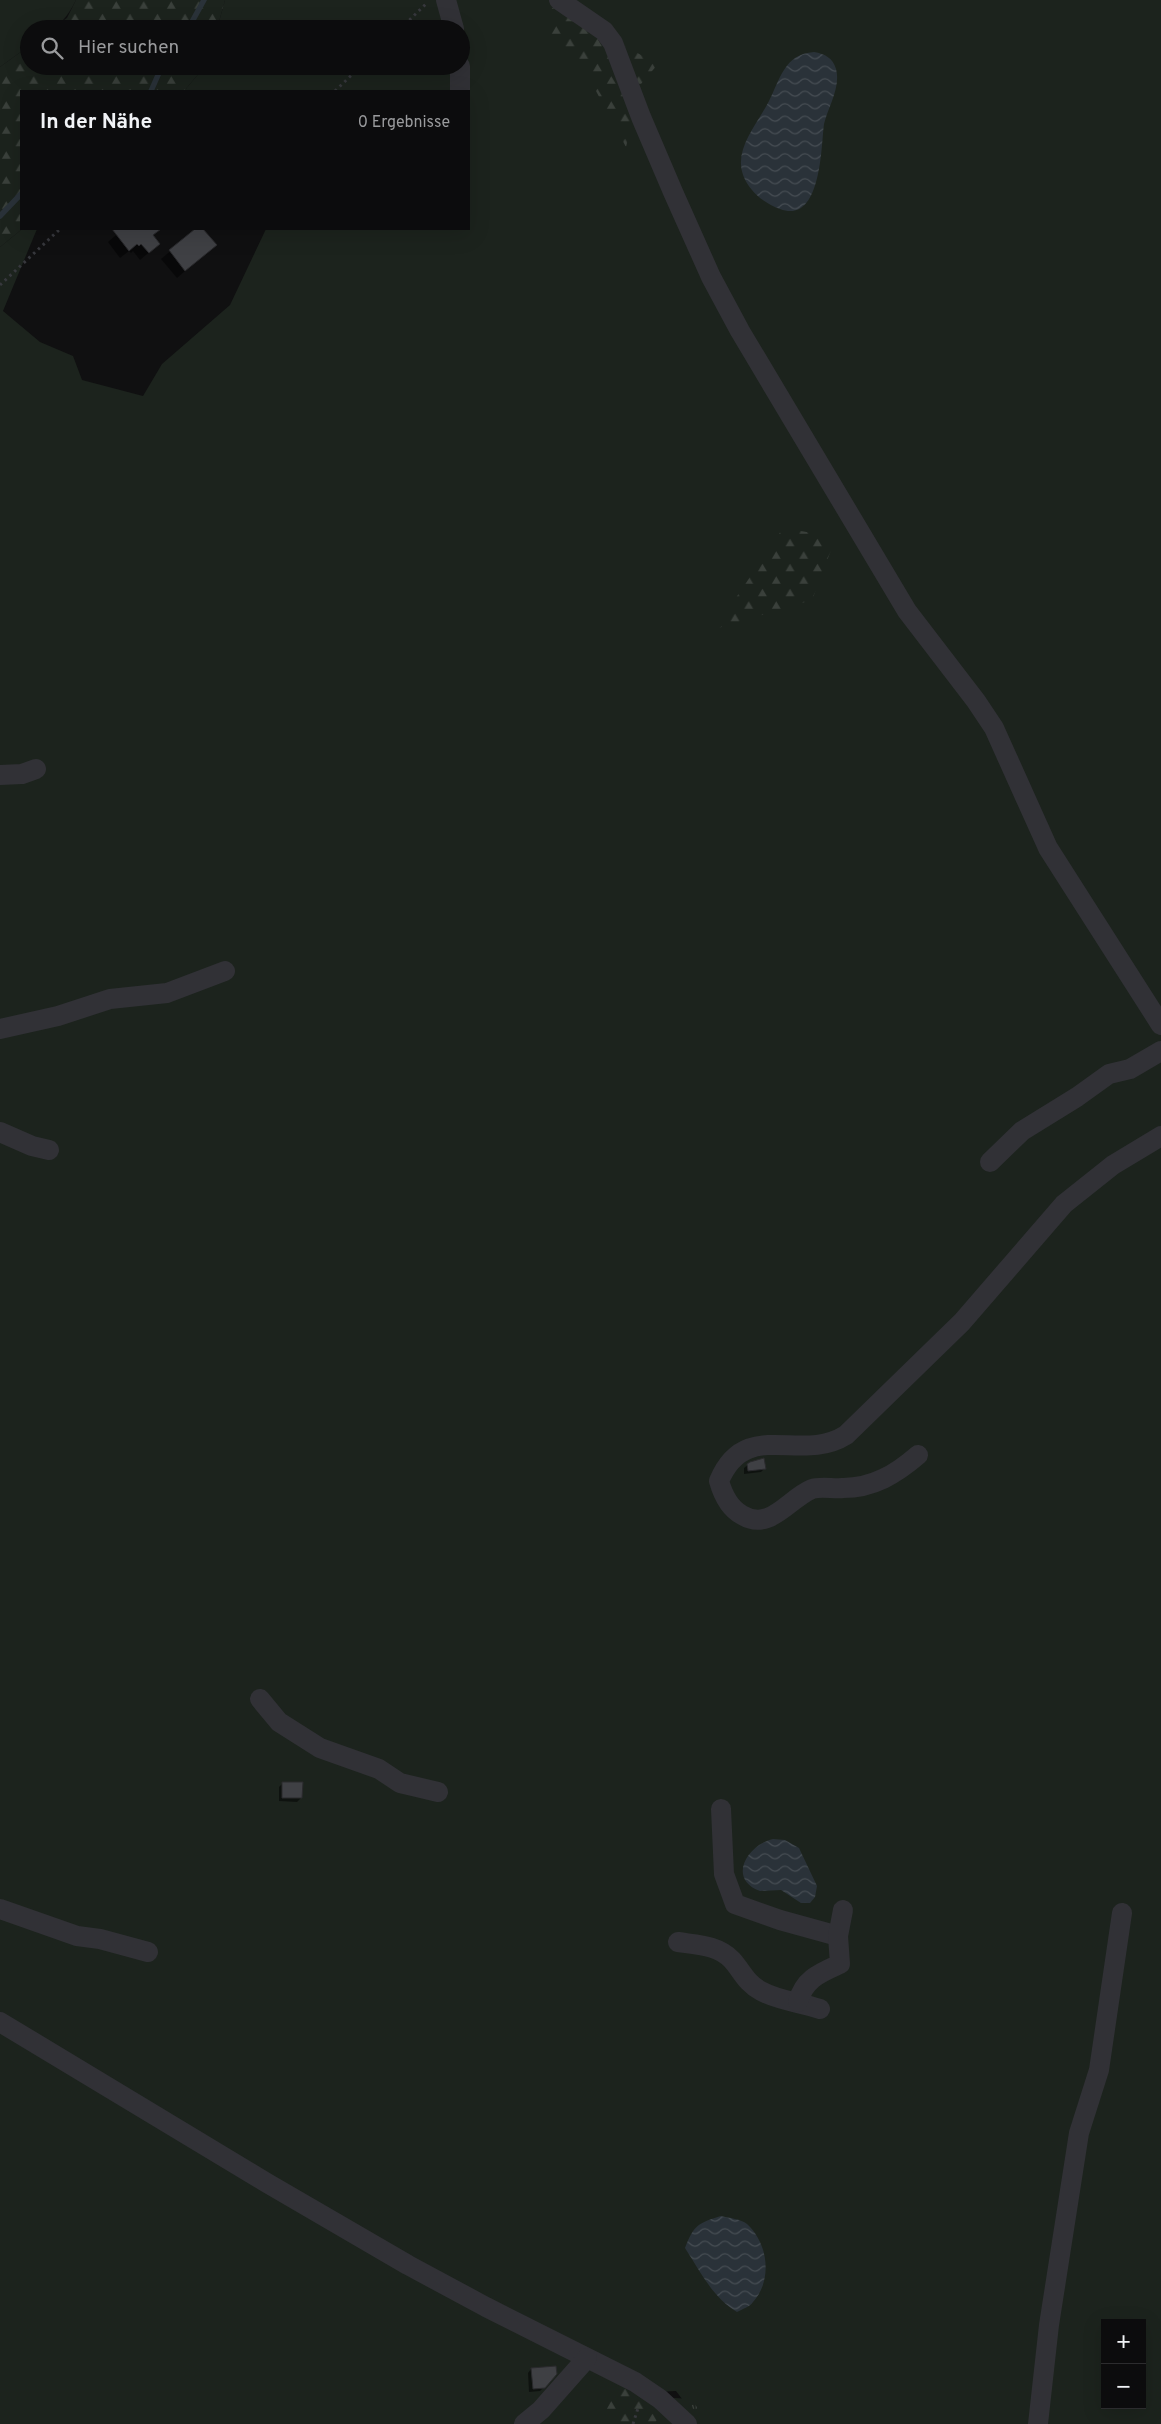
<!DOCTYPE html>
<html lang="de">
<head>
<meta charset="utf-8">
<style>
	:root { --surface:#0c0c0d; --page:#151516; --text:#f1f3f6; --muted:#9a9b9d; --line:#2c2c2e }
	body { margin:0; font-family:Overpass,sans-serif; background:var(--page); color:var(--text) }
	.controls { position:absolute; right:15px; bottom:15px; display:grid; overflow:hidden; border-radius:0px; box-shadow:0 5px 20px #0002 }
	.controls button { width:45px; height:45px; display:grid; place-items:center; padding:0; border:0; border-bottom:1px solid var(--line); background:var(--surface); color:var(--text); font:25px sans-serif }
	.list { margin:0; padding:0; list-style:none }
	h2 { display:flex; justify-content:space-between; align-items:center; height:65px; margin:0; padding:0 20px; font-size:21px }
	h2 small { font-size:16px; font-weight:400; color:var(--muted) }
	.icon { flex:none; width:28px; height:28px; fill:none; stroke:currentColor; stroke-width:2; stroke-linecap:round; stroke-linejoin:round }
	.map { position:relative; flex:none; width:1161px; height:2424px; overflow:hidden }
	.search { position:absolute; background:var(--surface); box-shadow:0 5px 20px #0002; left:20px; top:20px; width:450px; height:55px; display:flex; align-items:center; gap:12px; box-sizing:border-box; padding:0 18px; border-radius:28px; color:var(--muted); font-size:19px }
	.panel { position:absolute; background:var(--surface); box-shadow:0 5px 20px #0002; left:20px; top:90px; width:450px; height:140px; border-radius:0px }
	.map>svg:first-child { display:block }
	.green { fill:#1c231d; fill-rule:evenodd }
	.forest { fill:url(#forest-firs) }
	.park { fill:url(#park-tufts) }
	.water { fill:url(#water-waves) }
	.shadow { fill:#0007 }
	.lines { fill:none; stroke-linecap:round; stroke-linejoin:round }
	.stream { stroke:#2a3239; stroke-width:5.5 }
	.building { fill:#3f4044; stroke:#2a2a2d }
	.path { stroke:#37383d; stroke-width:3; stroke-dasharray:2.5 4; stroke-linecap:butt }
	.minor { stroke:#313136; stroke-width:20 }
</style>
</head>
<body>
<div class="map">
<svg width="1161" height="2424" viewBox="0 0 1161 2424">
	<defs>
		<pattern id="forest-firs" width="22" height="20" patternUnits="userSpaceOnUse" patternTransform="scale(1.25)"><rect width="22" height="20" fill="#1c231d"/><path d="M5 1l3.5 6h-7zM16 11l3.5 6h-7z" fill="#3a403b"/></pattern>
		<pattern id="park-tufts" width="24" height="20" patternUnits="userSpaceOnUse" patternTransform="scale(1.25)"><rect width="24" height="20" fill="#1c231d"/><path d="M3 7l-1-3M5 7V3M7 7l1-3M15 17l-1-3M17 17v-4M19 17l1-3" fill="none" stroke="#3a403b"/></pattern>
		<pattern id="water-waves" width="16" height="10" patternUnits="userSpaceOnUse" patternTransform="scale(1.25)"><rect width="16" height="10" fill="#2a3239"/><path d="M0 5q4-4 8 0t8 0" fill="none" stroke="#464d53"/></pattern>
	</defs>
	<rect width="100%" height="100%" fill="#101011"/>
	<g class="green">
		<path d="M0,0H76C63,25 57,29 29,29V46L0,67Z"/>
		<path d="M225,0H1161V2424H701L676,2391L621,2394L606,2424H0V247L22,229H37L3,311L40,342L73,356L82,380L143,396L162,364L230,305L266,229H469V91H184L205,66H461V29H217ZM1105,2323H1142V2405H1105Z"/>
	</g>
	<g class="forest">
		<path d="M76,0H225L217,29H52L67,18Z"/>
		<path d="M551,7L658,64L641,84L626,147L574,50L544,40Z"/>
		<path d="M29,46V66H205L184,91H21L22,229L0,247V67Z"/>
		<path d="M783,528L836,537L812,600L715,629Z"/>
		<path d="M620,2374L687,2424H601Z"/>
	</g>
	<path class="park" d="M674,2398L691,2399L702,2414V2424H654Z"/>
	<g class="water">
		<path d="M814,52C825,54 833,58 836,69C841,87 828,107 824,124C821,145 822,225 780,209C770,205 759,199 752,190C725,158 754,130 769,101C780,80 784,54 814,52Z"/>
		<path d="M773,1839L785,1840L799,1848L817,1886L815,1897L810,1903H801L781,1890L760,1891C727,1879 747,1845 773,1839Z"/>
		<path d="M721,2216C729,2218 741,2219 747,2224C768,2243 773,2280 753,2302C750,2307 742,2309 737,2312C712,2297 700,2271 685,2248C694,2225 698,2223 721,2216Z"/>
	</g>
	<g class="shadow">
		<path d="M123,229H146L159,244L140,260L133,251L131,253L129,251L120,258L108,242Z"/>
		<path d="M197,229H202L215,245L177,278L161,259Z"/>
		<path d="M750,1463L764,1469L761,1472L744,1474V1468Z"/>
		<path d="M283,1783L301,1798L297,1802L279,1801V1787Z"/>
		<path d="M531,2369L544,2387L540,2391L529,2392L528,2373Z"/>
	</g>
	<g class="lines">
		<g class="stream">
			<path d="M188,29L204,0"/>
			<path d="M151,91L162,66"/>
			<path d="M0,216L21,194"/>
		</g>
	</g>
	<g class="building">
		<path d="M112,229H161L153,235L160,244L149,253L141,244L139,246L137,244L129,251Z"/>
		<path d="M195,229H203L217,245L185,271L169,250Z"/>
		<path d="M764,1458L766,1469L748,1471L747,1464L750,1462Z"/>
		<path d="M282,1782H303L302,1798H282Z"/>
		<path d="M556,2366L557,2374L545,2388L533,2389L531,2368Z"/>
	</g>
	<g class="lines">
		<g class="path">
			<path d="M400,29L428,2"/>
			<path d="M335,91L361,66"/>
			<path d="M0,285L60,229"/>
			<path d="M633,2424L639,2405"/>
		</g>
		<g class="minor">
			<path d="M446,0L454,29"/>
			<path d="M559,0L604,31L613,43L641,117L673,192L711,277L740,331L907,611L976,701L994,728L1048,848L1161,1025"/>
			<path d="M460,91V66"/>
			<path d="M0,775L22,774L36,769"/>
			<path d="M0,1029L58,1016L110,999L167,993L225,971"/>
			<path d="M0,1132L32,1146L49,1150"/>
			<path d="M990,1162L1022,1131L1077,1097L1109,1074L1130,1069L1161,1051"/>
			<path d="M918,1455C896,1474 873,1488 843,1488C834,1489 820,1486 812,1489C788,1499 770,1532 742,1515C729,1508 723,1495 719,1481C746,1417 800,1464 846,1435L962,1322L1064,1204L1113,1165L1161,1136"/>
			<path d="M260,1699L279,1722L320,1748L379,1769L400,1783L438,1792"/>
			<path d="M721,1809L724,1874L735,1904L780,1920L838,1936"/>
			<path d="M0,1909L77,1936L100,1939L148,1952"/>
			<path d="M678,1942C697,1945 718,1945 732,1960C742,1971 746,1983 761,1991C779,2001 800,2002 820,2009"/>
			<path d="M798,2002C804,1979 820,1973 840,1964L838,1936L843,1910"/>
			<path d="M0,2022L267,2183L408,2265L486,2307L635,2382L660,2399L687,2424"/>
			<path d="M524,2424L541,2410L587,2358"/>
			<path d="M1038,2424L1049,2325L1079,2133L1099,2070L1122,1913"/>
		</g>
	</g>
</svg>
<div class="controls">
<button>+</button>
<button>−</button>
</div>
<div class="search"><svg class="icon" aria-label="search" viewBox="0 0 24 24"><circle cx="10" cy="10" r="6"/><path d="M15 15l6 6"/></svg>Hier suchen</div>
<section class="panel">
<h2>In der Nähe<small>0 Ergebnisse</small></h2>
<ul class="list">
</ul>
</section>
</div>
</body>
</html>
